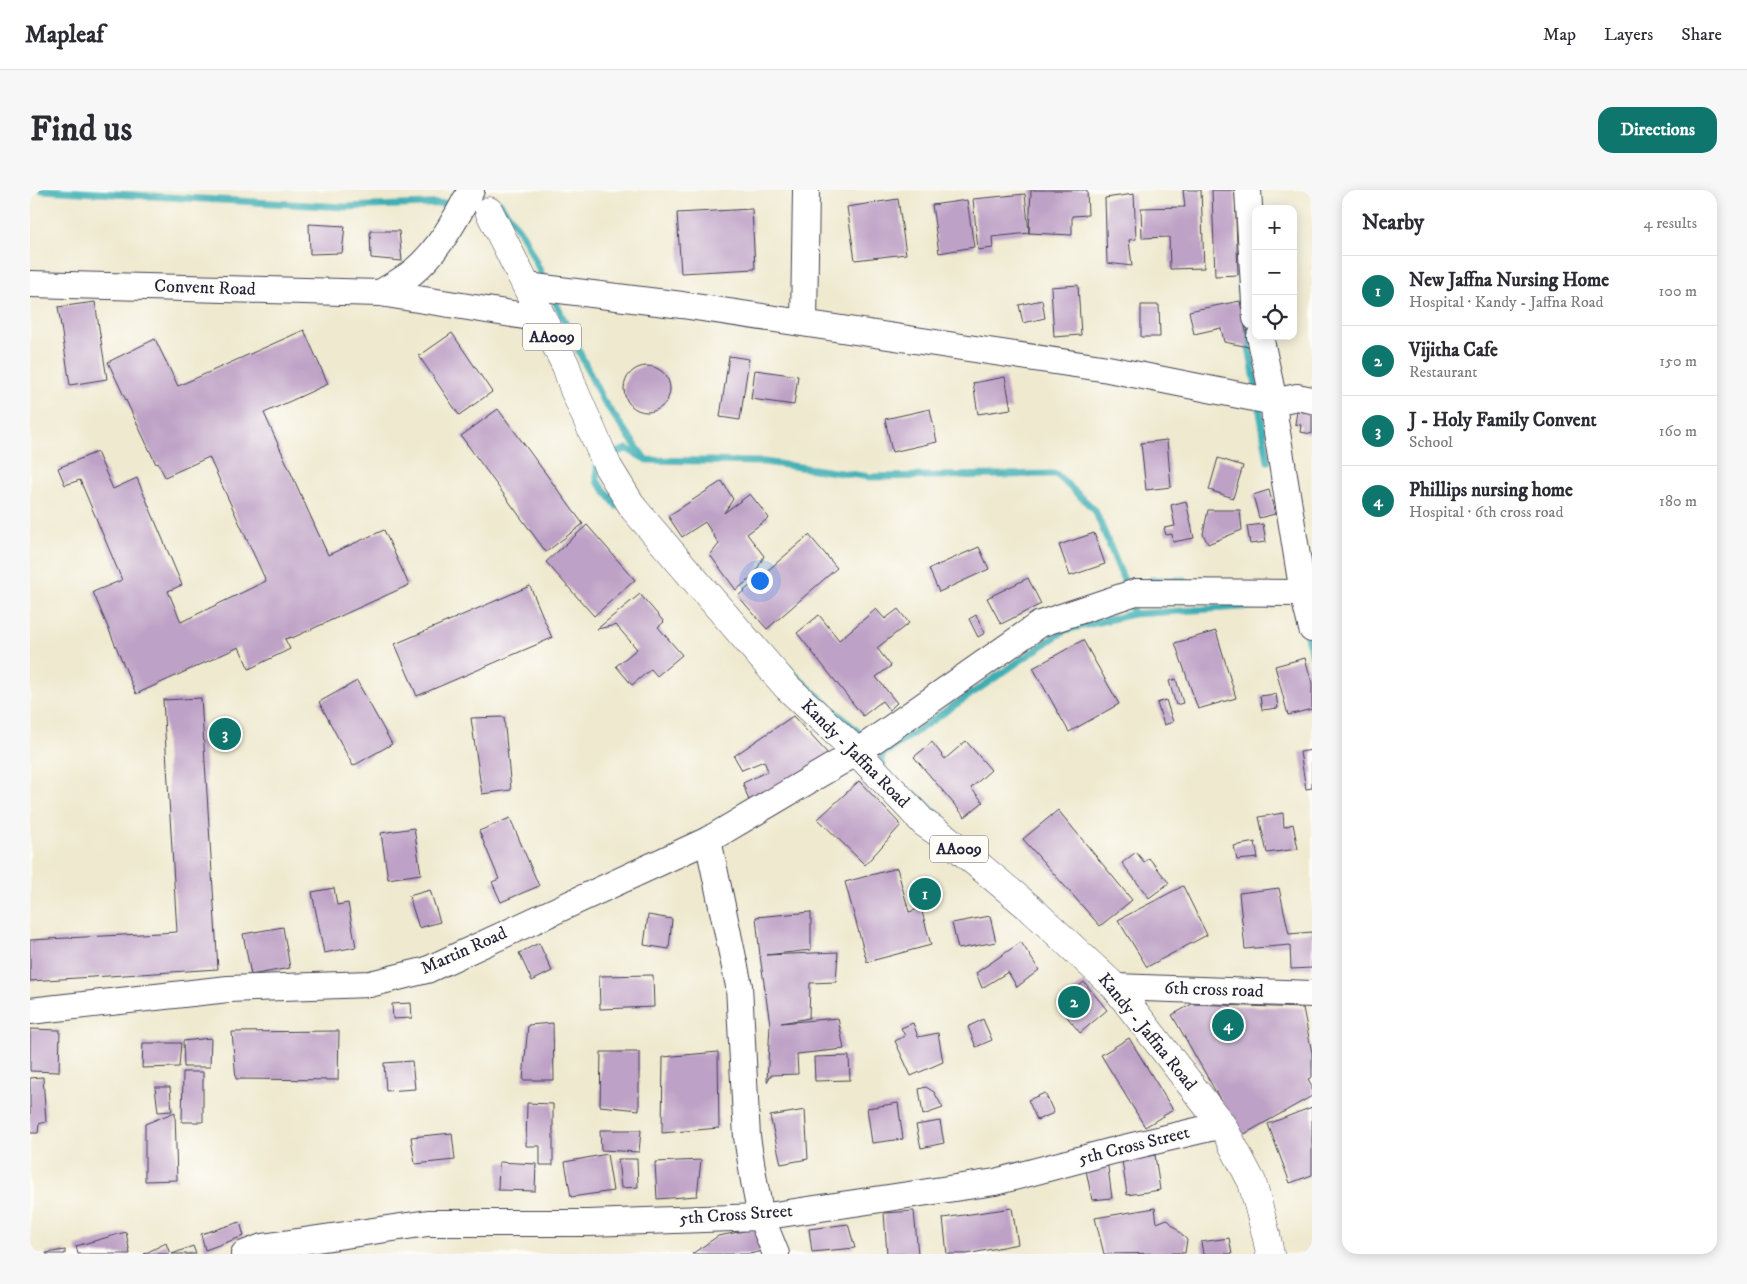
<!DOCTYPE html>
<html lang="en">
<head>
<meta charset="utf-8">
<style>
	:root { --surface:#fff; --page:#f7f7f7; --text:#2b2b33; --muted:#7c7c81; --line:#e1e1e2; --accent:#0f766e }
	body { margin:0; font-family:"IM FELL DW Pica",serif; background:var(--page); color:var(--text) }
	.controls { position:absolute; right:15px; top:15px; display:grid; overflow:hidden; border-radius:10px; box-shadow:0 2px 12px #0003 }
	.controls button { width:45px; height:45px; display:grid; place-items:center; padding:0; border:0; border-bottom:1px solid var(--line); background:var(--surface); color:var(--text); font:25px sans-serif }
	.you { position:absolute; left:729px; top:390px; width:18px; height:18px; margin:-12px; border:4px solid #fff; border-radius:50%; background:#1a73e8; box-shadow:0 0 0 8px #1a73e833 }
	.badge { display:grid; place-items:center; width:32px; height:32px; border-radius:50%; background:var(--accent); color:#fff; font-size:16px; font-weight:700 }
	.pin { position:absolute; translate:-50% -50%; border:2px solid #fff; box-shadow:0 1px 5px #0006 }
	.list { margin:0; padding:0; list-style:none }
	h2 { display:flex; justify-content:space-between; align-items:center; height:65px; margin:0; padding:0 20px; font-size:21px }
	h2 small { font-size:16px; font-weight:400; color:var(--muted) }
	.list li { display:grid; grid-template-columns:32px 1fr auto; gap:15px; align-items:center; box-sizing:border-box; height:70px; padding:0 20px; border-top:1px solid var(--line) }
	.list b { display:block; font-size:19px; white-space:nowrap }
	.list p { margin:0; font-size:16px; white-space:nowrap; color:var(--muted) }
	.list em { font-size:16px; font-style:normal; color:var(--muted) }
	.icon { flex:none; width:28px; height:28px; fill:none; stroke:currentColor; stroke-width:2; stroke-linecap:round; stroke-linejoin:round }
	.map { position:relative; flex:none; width:1282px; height:1064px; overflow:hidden; border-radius:15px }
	header { display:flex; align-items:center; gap:30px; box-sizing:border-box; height:70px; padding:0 25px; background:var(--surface); border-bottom:1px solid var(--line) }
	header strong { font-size:24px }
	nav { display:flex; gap:28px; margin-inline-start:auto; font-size:18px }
	.intro { display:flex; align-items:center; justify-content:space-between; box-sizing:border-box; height:120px; padding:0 30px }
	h1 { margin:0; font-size:35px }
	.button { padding:12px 22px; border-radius:15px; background:var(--accent); color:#fff; font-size:18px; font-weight:700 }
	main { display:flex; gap:30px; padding:0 30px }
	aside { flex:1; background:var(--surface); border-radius:15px; box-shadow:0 2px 12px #0003 }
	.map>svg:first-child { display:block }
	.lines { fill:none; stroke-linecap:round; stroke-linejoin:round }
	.stream { stroke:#3daeb4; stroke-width:7 }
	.building { fill:#bea1c6 }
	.minor-casing { stroke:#414051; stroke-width:28 }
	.trunk-casing { stroke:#414051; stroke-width:29 }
	.minor { stroke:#fff; stroke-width:26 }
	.trunk { stroke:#fff; stroke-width:28 }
	.labels { text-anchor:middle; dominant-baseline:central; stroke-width:4; stroke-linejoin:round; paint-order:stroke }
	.shield { fill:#fdfcf7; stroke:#646373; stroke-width:1 }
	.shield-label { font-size:16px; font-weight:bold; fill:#22223b }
	.street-label { font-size:18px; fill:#22223b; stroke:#fdfcf7 }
</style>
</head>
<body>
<header>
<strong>Mapleaf</strong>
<nav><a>Map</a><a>Layers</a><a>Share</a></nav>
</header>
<div class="intro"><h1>Find us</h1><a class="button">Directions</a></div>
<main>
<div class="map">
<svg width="1282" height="1064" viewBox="0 0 1282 1064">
	<rect width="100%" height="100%" fill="#fdfcf7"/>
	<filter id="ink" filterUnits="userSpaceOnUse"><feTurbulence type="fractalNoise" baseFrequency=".02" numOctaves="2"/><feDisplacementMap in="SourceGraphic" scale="10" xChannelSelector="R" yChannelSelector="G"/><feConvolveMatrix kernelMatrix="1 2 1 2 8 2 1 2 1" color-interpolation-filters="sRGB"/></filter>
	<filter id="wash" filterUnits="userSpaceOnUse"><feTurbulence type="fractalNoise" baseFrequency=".0096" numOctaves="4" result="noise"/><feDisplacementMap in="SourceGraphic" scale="20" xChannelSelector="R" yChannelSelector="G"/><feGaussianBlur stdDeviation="1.12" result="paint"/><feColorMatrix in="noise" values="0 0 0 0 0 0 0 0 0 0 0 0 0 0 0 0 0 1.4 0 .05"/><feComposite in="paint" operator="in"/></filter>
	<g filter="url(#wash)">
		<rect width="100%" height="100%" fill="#efe9cf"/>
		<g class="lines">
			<g class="stream">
				<path d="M12,0L314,17L426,13"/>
				<path d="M460,12H469L493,45L515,91"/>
				<path d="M1209,67L1211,111L1227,202"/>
				<path d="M522,105L572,209L616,270L734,272L840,287L1026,284L1065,320L1095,393L1103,424L1242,415"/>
				<path d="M1229,215L1238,271"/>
				<path d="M579,265L597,259L613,268"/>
				<path d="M567,276V291L587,316"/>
				<path d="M1122,390H1154"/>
				<path d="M1276,443L1282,464"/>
				<path d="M751,470L767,487L836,549"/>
				<path d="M844,556L853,564L850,573L853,575"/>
				<path d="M853,564L1035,440L1103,424"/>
				<path d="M885,604L916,633"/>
			</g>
		</g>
		<g id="blocks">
			<g class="building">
				<path d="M1001,0H1057L1058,25L1042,26V45L999,43Z"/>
				<path d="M1153,0H1171L1174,78L1140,79L1139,47L1112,48L1111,18L1155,17Z"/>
				<path d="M1182,0H1205L1208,85L1185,86Z"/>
				<path d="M995,4L999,43L962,47L963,58L948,60L943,9Z"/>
				<path d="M1104,4L1106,49L1099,50L1102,76L1077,73L1075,8Z"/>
				<path d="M868,9L876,64L825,70L817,17Z"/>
				<path d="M937,10L944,57L909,63L902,15Z"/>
				<path d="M722,19L725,79L651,83L647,23Z"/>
				<path d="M279,34L315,36L312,63L280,64Z"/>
				<path d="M340,41H369L372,71L341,68Z"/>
				<path d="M1048,95L1051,145L1024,147L1021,97Z"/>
				<path d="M1012,110L1015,128L993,133L989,115Z"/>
				<path d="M1210,111L1219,157L1194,152L1191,138L1164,144L1159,121Z"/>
				<path d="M65,112L77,189L40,195L28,117Z"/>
				<path d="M1111,115H1129L1130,147H1111Z"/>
				<path d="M274,140L298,194L234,223L298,365L354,340L379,395L262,448L261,447L255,449L260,459L219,479L209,457L106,504L63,402L92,390L50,290L35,295L28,278L67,262L83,299L107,288L152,395L138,401L151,432L236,391L179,267L135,287L128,273L126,274L78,172L125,149L148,196Z"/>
				<path d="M422,143L462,202L429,225L389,166Z"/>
				<path d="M699,166L719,169L710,230L690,227Z"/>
				<circle cx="617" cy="199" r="23"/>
				<path d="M725,180L768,186L764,215L721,209Z"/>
				<path d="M975,187L981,219L948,224L943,193Z"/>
				<path d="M468,219L553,334L516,362L431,246Z"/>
				<path d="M900,219L907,252L862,262L855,229Z"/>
				<path d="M1267,221L1282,223V244L1270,242L1271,235L1265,234Z"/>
				<path d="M1137,250L1141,297L1116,300L1111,253Z"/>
				<path d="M1188,268L1213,276L1203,308L1179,300Z"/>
				<path d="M692,291L703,309L694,323L720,304L739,328L717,344L734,366L723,387L706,400L680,365L689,354L675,332L652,347L638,326Z"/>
				<path d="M1239,300L1245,324L1229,328L1223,305Z"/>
				<path d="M1156,311L1164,348L1143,352L1142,344L1136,345L1134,338L1145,336L1141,315Z"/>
				<path d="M1178,320H1210L1212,340L1178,354L1173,344Z"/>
				<path d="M1233,334L1236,352L1220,354L1217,336Z"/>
				<path d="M557,335L605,390L564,426L516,372Z"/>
				<path d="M1064,343L1075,374L1040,386L1029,355Z"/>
				<path d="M779,345L807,378L737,439L708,406Z"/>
				<path d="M949,357L959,379L909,402L899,379Z"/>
				<path d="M998,388L1011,414L971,434L957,408Z"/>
				<path d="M500,396L522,448L387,506L365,454Z"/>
				<path d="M610,404L634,432L628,437L652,465L627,486L621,479L602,495L586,476L607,459L586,435L567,439Z"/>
				<path d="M846,419L855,429L868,419L879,433L847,458L861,476L846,487L867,513L859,520L852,511L833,526L767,443L789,425L809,450Z"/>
				<path d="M946,425L955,443L948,447L939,429Z"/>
				<path d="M1186,441L1206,508L1168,519L1145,453Z"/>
				<path d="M1053,450L1089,514L1039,542L1003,478Z"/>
				<path d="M1275,468L1282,493V519L1258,525L1245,476Z"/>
				<path d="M1146,489L1153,513L1146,515L1139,491Z"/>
				<path d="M327,491L362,554L323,576L289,512Z"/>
				<path d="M1246,504L1248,518L1232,520L1230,506Z"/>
				<path d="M171,508L188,779L0,791V750L147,742L133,510Z"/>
				<path d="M1136,510L1143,532L1134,535L1127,513Z"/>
				<path d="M763,526L801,567L720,614L713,593L738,581L734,571L712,580L704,566Z"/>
				<path d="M474,527L481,600L452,604L441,528Z"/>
				<path d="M936,551L961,580L941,598L953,612L935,627L884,567L902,552L915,569Z"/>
				<path d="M1282,560V598L1276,599L1270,562Z"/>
				<path d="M829,591L871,635L835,675L788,629Z"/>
				<path d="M1028,620L1102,710L1070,736L993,649Z"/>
				<path d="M1253,623L1254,637L1263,634L1268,659L1237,663L1229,627Z"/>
				<path d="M480,628L509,696L471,712L462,692L469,689L449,641Z"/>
				<path d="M384,638L391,684L358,689L351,643Z"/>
				<path d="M1225,652L1228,668L1207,670L1204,656Z"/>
				<path d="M1106,662L1114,672L1119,668L1139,693L1119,708L1092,673Z"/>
				<path d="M867,678L879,722L891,718L901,755L837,772L815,692Z"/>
				<path d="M1153,696L1177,745L1117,777L1088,730Z"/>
				<path d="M304,698L307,715L318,713L326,757L294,763L282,702Z"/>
				<path d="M1249,698L1259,744L1282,742V778L1261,779L1260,755L1215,759L1209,703Z"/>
				<path d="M400,700L410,732L389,738L379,706Z"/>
				<path d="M781,722V760L736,765L808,762L806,792L780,793L779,828L751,833L808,828L814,859L767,864L768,884L741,885L737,892L740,834L730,766L726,727Z"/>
				<path d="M618,725L642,729L639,759L614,755Z"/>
				<path d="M960,726L966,752L928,759L922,733Z"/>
				<path d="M253,737L260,778L221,785L213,744Z"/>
				<path d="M991,752L1009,780L987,797L978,782L952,798L946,783Z"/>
				<path d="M509,753L522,781L502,791L489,763Z"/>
				<path d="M623,785L624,817L570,819L569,786Z"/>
				<path d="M1054,792L1077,820L1050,843L1027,814Z"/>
				<path d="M381,813L382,828L363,829L362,814Z"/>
				<path d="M1162,814L1273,818L1282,863V887L1278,889L1282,896V906L1211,946L1142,825Z"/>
				<path d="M953,829L962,850L946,857L938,837Z"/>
				<path d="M523,833L524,890H493L498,835Z"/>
				<path d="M883,833L888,847L908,843L913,872L881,886L865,851L875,846L871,838Z"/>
				<path d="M0,839L30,840L29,882L0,881Z"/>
				<path d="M309,841L308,890L206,889L202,842Z"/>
				<path d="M181,848L180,877H154L153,851Z"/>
				<path d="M1099,848L1143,920L1115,937L1071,865Z"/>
				<path d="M113,853H151L149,877L112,878Z"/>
				<path d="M571,862H609V920L570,916Z"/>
				<path d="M688,862L689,938L632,943L633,867Z"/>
				<path d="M819,866L820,890L785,891L784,867Z"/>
				<path d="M382,871L385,899L356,901L354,873Z"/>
				<path d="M153,882H173V932H152Z"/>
				<path d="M13,887L16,932L9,934L8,943H0V888Z"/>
				<path d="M125,897H140L142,921L128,922Z"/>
				<path d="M896,897L904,902L913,918L893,925L889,899Z"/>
				<path d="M1015,903L1024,923L1007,930L998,910Z"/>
				<path d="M497,913L523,914V975H510V956H496Z"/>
				<path d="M868,913L873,949L842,953L837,918Z"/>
				<path d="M1282,917V985L1260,993L1238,934Z"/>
				<path d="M775,920L778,969L751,974L740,926Z"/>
				<path d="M145,922L147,990L115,991V934Z"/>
				<path d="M910,931L914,953L891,958L886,935Z"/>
				<path d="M570,940H611L609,962L571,960Z"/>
				<path d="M422,943L425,970L385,974L381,947Z"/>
				<path d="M577,964L583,1001L541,1007L535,972Z"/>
				<path d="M1125,965L1130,1000L1097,1005L1092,970Z"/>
				<path d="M588,969H607L608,997L591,998Z"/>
				<path d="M671,970L667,1006L627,1009L625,972Z"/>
				<path d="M1077,970L1082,1008L1062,1010L1055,975Z"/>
				<path d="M469,972L506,974L505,1001L468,1000Z"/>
				<path d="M982,1018L988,1054L937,1064H917L913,1028Z"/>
				<path d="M1125,1018L1127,1033L1137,1029L1157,1050L1155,1063L1074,1064L1065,1028Z"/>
				<path d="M884,1021L888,1064H857L854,1023Z"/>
				<path d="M210,1032L214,1046L175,1060L171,1044Z"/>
				<path d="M818,1034L825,1058L782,1062L779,1039Z"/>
				<path d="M730,1038L734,1061L719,1064H662L688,1046Z"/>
				<path d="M96,1042L100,1064H48L46,1056Z"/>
				<path d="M1199,1048L1202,1064H1173L1171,1052Z"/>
				<path d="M136,1053L140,1064H114Z"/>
				<path d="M163,1056L166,1064H142Z"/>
				<path d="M35,1060V1064H16V1063Z"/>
			</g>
		</g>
	</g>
	<g filter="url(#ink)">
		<use href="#blocks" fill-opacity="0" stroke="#414051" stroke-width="1"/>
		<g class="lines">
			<g class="minor-casing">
				<g id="minor">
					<path d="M1218,0L1226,128"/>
					<path d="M0,94L350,103L513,129"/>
					<path d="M497,96L652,115L1078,179L1244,212L1267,207L1282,210"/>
					<path d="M350,103C361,96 373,90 383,82C409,60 426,29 441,0"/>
					<path d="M774,133L776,0"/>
					<path d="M1230,146L1244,212L1245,230L1273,403L1282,439"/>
					<path d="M678,650L709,796L717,947L724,991L731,1027L746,1064"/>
					<path d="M1085,797L1282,804"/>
					<path d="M0,821L198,799L340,794L397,780L678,650L827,562L1010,434L1106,402L1273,403L1282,402"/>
					<path d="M214,1064L232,1057L398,1033H558L731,1027L965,992L1086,960L1192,935"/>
				</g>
			</g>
			<g class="trunk-casing">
				<path id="trunk" d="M459,21L536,176L544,200L578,277L604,319L757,497L827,562L894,633L916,648L1000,718L1085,797L1192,935L1222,992L1236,1044L1240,1064"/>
			</g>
			<use href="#minor" class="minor"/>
			<use href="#trunk" class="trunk"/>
		</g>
	</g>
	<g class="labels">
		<g class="shield">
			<rect x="493" y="133.5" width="58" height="27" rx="4"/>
			<rect x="900" y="645.5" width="58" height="27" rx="4"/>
		</g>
		<g class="shield-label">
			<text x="522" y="147">AA009</text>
			<text x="929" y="659">AA009</text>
		</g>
		<g class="street-label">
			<text transform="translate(175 98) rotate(2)">Convent Road</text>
			<text transform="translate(825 564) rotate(45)">Kandy - Jaffna Road</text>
			<text transform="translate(434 761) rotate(-24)">Martin Road</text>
			<text transform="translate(1184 800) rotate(2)">6th cross road</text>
			<text transform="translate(1117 842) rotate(51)">Kandy - Jaffna Road</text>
			<text transform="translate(1104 956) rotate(-14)">5th Cross Street</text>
			<text transform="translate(706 1025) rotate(-4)">5th Cross Street</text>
		</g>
	</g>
</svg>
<div class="controls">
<button>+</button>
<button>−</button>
<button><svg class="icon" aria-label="locate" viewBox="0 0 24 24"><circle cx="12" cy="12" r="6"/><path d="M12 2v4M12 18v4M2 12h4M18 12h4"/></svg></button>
</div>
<div class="you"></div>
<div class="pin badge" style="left:895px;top:704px">1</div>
<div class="pin badge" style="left:1044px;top:812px">2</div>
<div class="pin badge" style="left:195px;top:544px">3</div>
<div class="pin badge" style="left:1198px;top:835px">4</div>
</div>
<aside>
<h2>Nearby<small>4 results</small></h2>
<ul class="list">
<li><span class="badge">1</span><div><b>New Jaffna Nursing Home</b><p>Hospital · Kandy - Jaffna Road</p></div><em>100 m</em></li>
<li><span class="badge">2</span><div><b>Vijitha Cafe</b><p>Restaurant</p></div><em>150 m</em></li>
<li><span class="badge">3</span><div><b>J - Holy Family Convent</b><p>School</p></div><em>160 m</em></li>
<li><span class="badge">4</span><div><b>Phillips nursing home</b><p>Hospital · 6th cross road</p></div><em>180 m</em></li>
</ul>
</aside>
</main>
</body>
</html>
